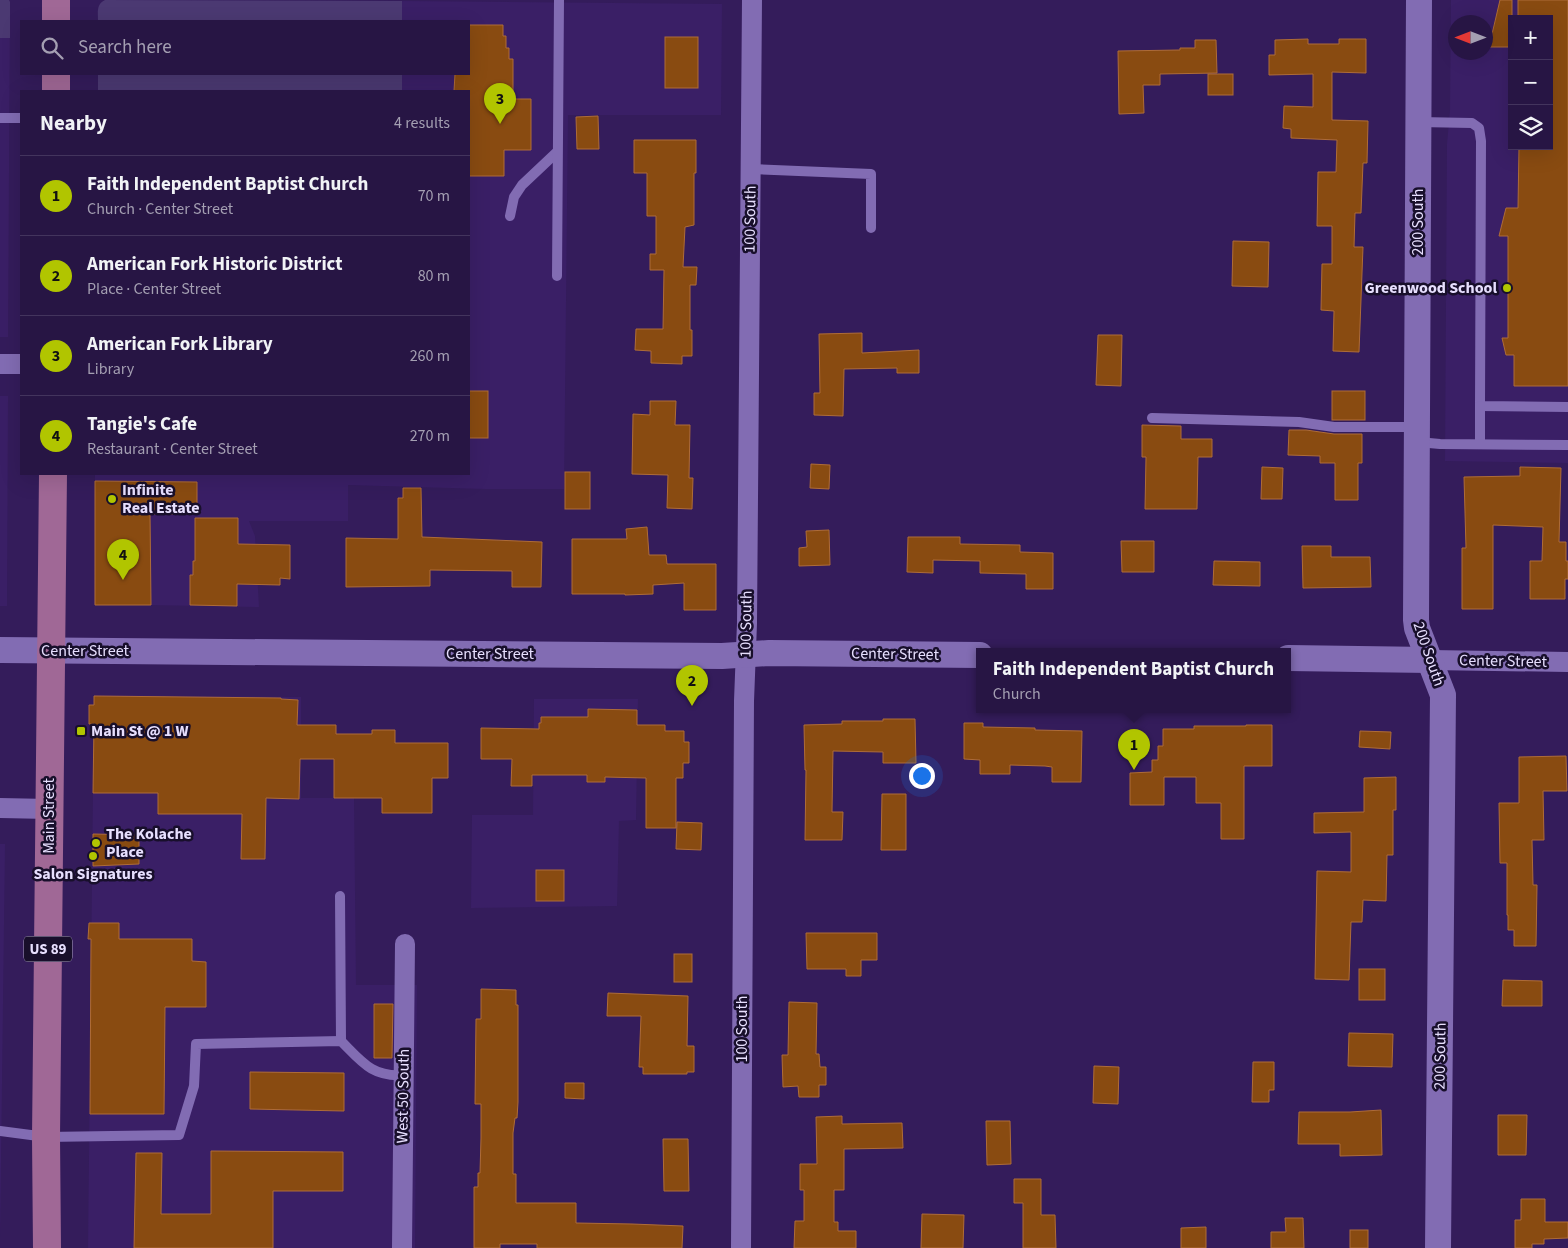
<!DOCTYPE html>
<html lang="en">
<head>
<meta charset="utf-8">
<style>
	:root { --surface:#271544; --page:#33224f; --text:#f1f3f6; --muted:#a49fb2; --line:#43345d; --accent:#b1c500 }
	body { margin:0; font-family:"Source Sans 3",sans-serif; background:var(--page); color:var(--text) }
	.controls { position:absolute; right:15px; top:15px; display:grid; overflow:hidden; border-radius:0px; box-shadow:0 5px 20px #0002 }
	.controls button { width:45px; height:45px; display:grid; place-items:center; padding:0; border:0; border-bottom:1px solid var(--line); background:var(--surface); color:var(--text); font:25px sans-serif }
	.compass { position:absolute; left:1448px; top:15px; width:45px; height:45px; border-radius:50%; background:var(--surface); box-shadow:0 5px 20px #0002; rotate:270deg }
	.you { position:absolute; left:921px; top:775px; width:18px; height:18px; margin:-12px; border:4px solid #fff; border-radius:50%; background:#1a73e8; box-shadow:0 0 0 8px #1a73e833 }
	.badge { display:grid; place-items:center; width:32px; height:32px; border-radius:50%; background:var(--accent); color:#111; font-size:16px; font-weight:700 }
	.pin { position:absolute; translate:-50% -41px; filter:drop-shadow(0 1px 2px #0008) }
	.pin::after { content:''; position:absolute; top:26px; width:18px; height:15px; background:inherit; clip-path:polygon(0 0,100% 0,50% 100%) }
	.popup { position:absolute; left:976px; top:648px; width:315px; height:65px; box-sizing:border-box; display:grid; place-content:center; border-radius:0px; background:var(--surface); filter:drop-shadow(0 1px 4px #0005); font-size:16px; white-space:nowrap; color:var(--muted) }
	.popup b { font-size:19px; color:var(--text) }
	.popup::after { content:''; position:absolute; left:50%; top:100%; margin-left:-10px; border:10px solid transparent; border-top-color:var(--surface) }
	.list { margin:0; padding:0; list-style:none }
	h2 { display:flex; justify-content:space-between; align-items:center; height:65px; margin:0; padding:0 20px; font-size:21px }
	h2 small { font-size:16px; font-weight:400; color:var(--muted) }
	.list li { display:grid; grid-template-columns:32px 1fr auto; gap:15px; align-items:center; box-sizing:border-box; height:80px; padding:0 20px; border-top:1px solid var(--line) }
	.list b { display:block; font-size:19px; white-space:nowrap }
	.list p { margin:0; font-size:16px; white-space:nowrap; color:var(--muted) }
	.list em { font-size:16px; font-style:normal; color:var(--muted) }
	.icon { flex:none; width:28px; height:28px; fill:none; stroke:currentColor; stroke-width:2; stroke-linecap:round; stroke-linejoin:round }
	.map { position:relative; flex:none; width:1568px; height:1248px; overflow:hidden }
	.search { position:absolute; background:var(--surface); box-shadow:0 5px 20px #0002; left:20px; top:20px; width:450px; height:55px; display:flex; align-items:center; gap:12px; box-sizing:border-box; padding:0 18px; border-radius:0px; color:var(--muted); font-size:19px }
	.panel { position:absolute; background:var(--surface); box-shadow:0 5px 20px #0002; left:20px; top:90px; width:450px; height:385px; border-radius:0px }
	.map>svg:first-child { display:block }
	.built { fill:#3a1f66; fill-rule:evenodd }
	.green { fill:#4b3972 }
	.building { fill:#894b11; stroke:#ae6c38 }
	.lines { fill:none; stroke-linecap:round; stroke-linejoin:round }
	.service { stroke:#826cb3; stroke-width:10 }
	.minor { stroke:#826cb3; stroke-width:20 }
	.tertiary { stroke:#826cb3; stroke-width:26 }
	.primary { stroke:#a06896; stroke-width:28 }
	.poi-dot { fill:#b1c500; stroke:#180f2b; stroke-width:2 }
	.labels { text-anchor:middle; dominant-baseline:central; stroke-width:5; stroke-linejoin:round; paint-order:stroke }
	.shield { fill:#180f2b; stroke:#a9a1bf; stroke-width:1 }
	.shield-label { font-size:15px; font-weight:bold; fill:#e7dffe }
	.street-label { font-size:16px; fill:#e7dffe; stroke:#180f2b }
	.poi-label { font-size:16px; font-weight:bold; fill:#e7dffe; stroke:#180f2b; text-anchor:start }
</style>
</head>
<body>
<div class="map">
<svg width="1568" height="1248" viewBox="0 0 1568 1248">
	<rect width="100%" height="100%" fill="#341c5b"/>
	<g class="built">
		<path d="M0,0H9L10,2L8,337H0Z"/>
		<path d="M1451,0H1568V463L1445,461L1447,144L1450,110ZM1512,19H1549V146H1512ZM1456,22H1486V52H1456Z"/>
		<path d="M402,1L722,4L721,115H568L564,489H485L348,485V521H249L255,536L259,607L94,604L95,474H469V91H402V74H469V21H402Z"/>
		<path d="M0,396H8L7,606H0Z"/>
		<path d="M94,695L301,697V798H354L356,985H417L415,1248H88Z"/>
		<path d="M534,699H638L636,820L619,821L617,906L471,908L472,815H533Z"/>
		<path d="M0,844H5L0,1241Z"/>
	</g>
	<g class="green">
		<path d="M0,0H9L10,2V38H0Z"/>
		<path d="M105,0L402,1V21H98C98,13 96,4 105,0Z"/>
		<rect x="98" y="74" width="304" height="17"/>
	</g>
	<g class="building">
		<path d="M1500,0H1512V47H1489Z"/>
		<path d="M1518,0H1568V386H1514V355H1506L1502,338H1508V236H1499L1506,208H1518L1519,146H1549V19H1518Z"/>
		<path d="M469,25H503V36H506V48H509V59H513V99H531V150H504V176H469V91H454L455,74H469Z"/>
		<rect x="665" y="37" width="33" height="51"/>
		<path d="M1308,39V44H1339V39H1366V73L1332,72V120L1368,121L1367,163H1363L1361,213H1355L1354,247H1363L1359,352L1333,351L1334,311L1321,310L1322,264H1332V226H1317L1318,172H1336L1337,140L1291,138V129L1283,128L1284,106L1313,107V74L1269,75V55H1275V40Z"/>
		<path d="M1195,40H1216L1217,73L1160,74V85H1143L1144,113L1119,114L1118,51L1180,50V48H1195Z"/>
		<rect x="1208" y="74" width="25" height="21"/>
		<path d="M598,116L599,149H577L576,117Z"/>
		<path d="M634,140H696V173H694V225L685,227L683,267H697L696,285H690V330H692V356H682V364L651,363V351L635,350L636,329H663L664,270H650V254H656V216H647V173H634Z"/>
		<path d="M1233,241L1269,242L1268,287L1232,286Z"/>
		<path d="M862,333V353L919,350V373H897V368L844,369L843,416L814,415V393H820L819,334Z"/>
		<path d="M1098,335H1122L1121,386L1096,385Z"/>
		<rect x="469" y="391" width="19" height="47"/>
		<rect x="1332" y="391" width="33" height="29"/>
		<path d="M650,401H676L675,425H690L689,478H693L692,509L667,508L668,475L632,474L633,414L650,415Z"/>
		<path d="M1142,425L1181,426V439H1212V457H1198L1197,509H1145L1146,457H1142Z"/>
		<path d="M1289,430H1306L1334,434H1362V463H1358V500H1335V463H1320V456L1288,455Z"/>
		<path d="M811,464L830,465L829,489L810,488Z"/>
		<path d="M1262,467L1283,468L1282,499H1261Z"/>
		<path d="M1520,467L1561,468L1559,542H1566V561H1568V579H1565V599H1530V561H1542L1543,527L1493,525V609H1462V548H1466L1464,477L1520,476Z"/>
		<rect x="565" y="472" width="25" height="37"/>
		<path d="M95,481L197,482V514H150L151,605H95Z"/>
		<path d="M403,488H421L422,537L542,542L541,587H512V571L430,570V586L346,587V538L398,539V498H403Z"/>
		<path d="M195,518H238V544L290,545V579L280,578V585L237,584V606L190,605V575H193V561H195Z"/>
		<path d="M647,527L649,555H666L667,564H716V610H684V583L653,585V594L625,595V594H572V539H627L626,529Z"/>
		<path d="M829,530L830,565L799,566V548L807,547L806,531Z"/>
		<path d="M908,537H960V544L1020,545V552L1053,553V589H1026V574L980,573V561L933,560V573L907,572Z"/>
		<path d="M1121,541H1154V572H1122Z"/>
		<path d="M1302,546H1331V557H1370L1371,587L1303,588Z"/>
		<path d="M1214,561L1260,562V586L1213,585Z"/>
		<path d="M94,696L281,698V699L298,700L297,725H336V734H372V730H395V743H448V778H432V813H382V798H334V759H300L299,799L266,798L265,859H241L242,814H158V793H93L94,724H89V705H94Z"/>
		<path d="M588,709L637,710V725H665V731H684V742H689V763H683V778H676V828H646V778L605,777V782H587V775H532V786H511L512,759H481V728L539,729V723H541V717H588Z"/>
		<path d="M883,719H915L916,763H883V752L833,751L832,812H843L842,840H805L806,770H805L804,725L842,724V721H883Z"/>
		<path d="M964,723H983V727L1035,728V730L1082,731L1081,782H1052V767L1045,766L1010,765V774H980V760L964,759Z"/>
		<path d="M1246,725H1272V766H1244V839H1221V803H1196V777H1164V805H1130V773L1152,772V760H1158V746H1163V729H1194V726H1246Z"/>
		<path d="M1360,731L1391,732L1390,749L1359,747Z"/>
		<path d="M1566,756L1567,791H1543L1544,840H1532L1533,885H1537L1536,946H1514V930H1508V915H1507V863H1500L1499,803H1519V757Z"/>
		<path d="M1396,777V810H1393V855H1387L1386,901L1363,900L1362,922H1351L1349,980L1315,979L1317,871L1351,872V832L1314,833V813L1364,812V778Z"/>
		<path d="M882,794H906V850H881Z"/>
		<path d="M677,822L702,823L701,850L676,849Z"/>
		<path d="M93,834L139,835V864L93,866Z"/>
		<rect x="536" y="870" width="28" height="31"/>
		<path d="M89,923H119V939H192V961L206,962V1007H165L164,1114H90L91,939H88Z"/>
		<path d="M806,933H877V960H861V976H846V969H807Z"/>
		<rect x="674" y="954" width="18" height="28"/>
		<rect x="1359" y="969" width="26" height="31"/>
		<path d="M1503,980L1542,981V1006H1502Z"/>
		<path d="M481,989L516,990V1005H518V1102L517,1118H515L513,1133V1174H516V1203H576V1223L632,1224L683,1226L682,1248H537V1244H500V1248H474V1187H478V1173H480L481,1138V1104H475L476,1019H481Z"/>
		<path d="M608,993L688,996L687,1046H694V1072H687V1074H643V1067H639L641,1016H607Z"/>
		<path d="M789,1002L817,1003L816,1054H819L820,1067H826V1085H819V1097H799L798,1086L783,1087L782,1055H788Z"/>
		<path d="M374,1004H393L392,1058H374Z"/>
		<path d="M1349,1033L1393,1034L1392,1067L1348,1066Z"/>
		<path d="M1253,1062H1274V1090H1269V1102H1252Z"/>
		<path d="M1094,1066L1119,1067L1118,1104L1093,1103Z"/>
		<path d="M250,1072L344,1073V1111L250,1109Z"/>
		<path d="M565,1083H584V1099L565,1098Z"/>
		<path d="M1381,1110L1382,1155L1340,1156V1144H1298L1299,1112H1350Z"/>
		<path d="M1498,1115H1527L1526,1155H1498Z"/>
		<path d="M842,1116V1124L902,1123L903,1148L844,1149V1190H834V1222H838V1231H856V1248H794L795,1221H804V1190H800V1164H817L816,1117Z"/>
		<path d="M986,1121H1010L1011,1164L987,1165Z"/>
		<path d="M663,1139H688L689,1191H664Z"/>
		<path d="M211,1151L343,1152V1191H273V1248H134L136,1153H162L161,1214H211Z"/>
		<path d="M1014,1179H1041V1215H1055L1056,1248H1023V1203H1014Z"/>
		<path d="M1521,1199H1545V1222H1568V1238L1544,1239V1244H1532V1248H1515V1220H1521Z"/>
		<path d="M922,1214L964,1215L963,1248H921Z"/>
		<path d="M1285,1218H1303L1304,1248H1271V1232H1286Z"/>
		<path d="M1206,1227V1248H1181V1228Z"/>
		<rect x="1350" y="1230" width="18" height="18"/>
	</g>
	<g class="lines">
		<g class="service">
			<path d="M0,118H21"/>
			<path d="M1419,122L1472,123L1479,128L1481,141L1480,406L1568,407"/>
			<path d="M751,169L871,174V228"/>
			<path d="M510,216L514,197L522,185L557,152"/>
			<path d="M557,276L559,0"/>
			<path d="M1480,406V444"/>
			<path d="M1152,418L1299,422L1334,427H1416"/>
			<path d="M1418,442L1440,444L1568,445"/>
			<path d="M340,896L341,1041"/>
			<path d="M0,1131L46,1137L179,1135L194,1086L196,1044L341,1041C362,1062 372,1077 403,1075"/>
		</g>
		<g class="minor">
			<path d="M0,364H21"/>
			<path d="M1430,660L1568,662"/>
			<path d="M0,808L49,809"/>
			<path d="M402,1248L405,944"/>
			<path d="M741,1248L744,701L747,623L752,0"/>
		</g>
		<g class="tertiary">
			<path d="M1419,0L1416,620L1417,628L1443,695L1438,1248"/>
			<path d="M0,650L722,656L769,653L980,655"/>
			<path d="M1288,658L1430,660"/>
		</g>
		<g class="primary">
			<path d="M56,21V0"/>
			<path d="M56,91V74"/>
			<path d="M47,1248L46,1137L53,474"/>
		</g>
	</g>
	<g class="poi-dot">
		<circle cx="1507" cy="288" r="5"/>
		<circle cx="112" cy="499" r="5"/>
		<rect x="76" y="726" width="10" height="10" rx="2.5"/>
		<circle cx="96" cy="843" r="5"/>
		<circle cx="93" cy="856" r="5"/>
	</g>
	<g class="labels">
		<rect class="shield" x="24" y="936.5" width="48" height="25" rx="4"/>
		<g class="shield-label">
			<text x="48" y="949">US 89</text>
		</g>
		<g class="street-label">
			<text transform="translate(750 219) rotate(-89)">100 South</text>
			<text transform="translate(1418 222) rotate(-90)">200 South</text>
			<text transform="translate(746 624) rotate(-89)">100 South</text>
			<text x="85" y="651">Center Street</text>
			<text x="490" y="654">Center Street</text>
			<text transform="translate(895 654) rotate(1)">Center Street</text>
			<text transform="translate(1429 654) rotate(71)">200 South</text>
			<text transform="translate(1503 661) rotate(1)">Center Street</text>
			<text transform="translate(49 816) rotate(-90)">Main Street</text>
			<text transform="translate(742 1029) rotate(-90)">100 South</text>
			<text transform="translate(1440 1056) rotate(-89)">200 South</text>
			<text transform="translate(403 1096) rotate(-89)">West 50 South</text>
		</g>
		<g class="poi-label">
			<text x="1497" y="288" text-anchor="end">Greenwood School</text>
			<text x="122" y="490">Infinite<tspan x="122" dy="18">Real Estate</tspan></text>
			<text x="91" y="731">Main St @ 1 W</text>
			<text x="106" y="834">The Kolache<tspan x="106" dy="18">Place</tspan></text>
			<text x="93" y="874" text-anchor="middle">Salon Signatures</text>
		</g>
	</g>
</svg>
<div class="controls">
<button>+</button>
<button>−</button>
<button><svg class="icon" aria-label="layers" viewBox="0 0 24 24"><path d="M12 4l9 5-9 5-9-5zM3 14l9 5 9-5"/></svg></button>
</div>
<svg class="compass" viewBox="-18 -18 36 36"><path d="M0-13l5 13h-10z" fill="#e53935"/><path d="M0 13l5-13h-10z" fill="#a49fb2"/></svg>
<div class="you"></div>
<div class="pin badge" style="left:1134px;top:770px">1</div>
<div class="popup"><b>Faith Independent Baptist Church</b>Church</div>
<div class="pin badge" style="left:692px;top:706px">2</div>
<div class="pin badge" style="left:500px;top:124px">3</div>
<div class="pin badge" style="left:123px;top:580px">4</div>
<div class="search"><svg class="icon" aria-label="search" viewBox="0 0 24 24"><circle cx="10" cy="10" r="6"/><path d="M15 15l6 6"/></svg>Search here</div>
<section class="panel">
<h2>Nearby<small>4 results</small></h2>
<ul class="list">
<li><span class="badge">1</span><div><b>Faith Independent Baptist Church</b><p>Church · Center Street</p></div><em>70 m</em></li>
<li><span class="badge">2</span><div><b>American Fork Historic District</b><p>Place · Center Street</p></div><em>80 m</em></li>
<li><span class="badge">3</span><div><b>American Fork Library</b><p>Library</p></div><em>260 m</em></li>
<li><span class="badge">4</span><div><b>Tangie's Cafe</b><p>Restaurant · Center Street</p></div><em>270 m</em></li>
</ul>
</section>
</div>
</body>
</html>
